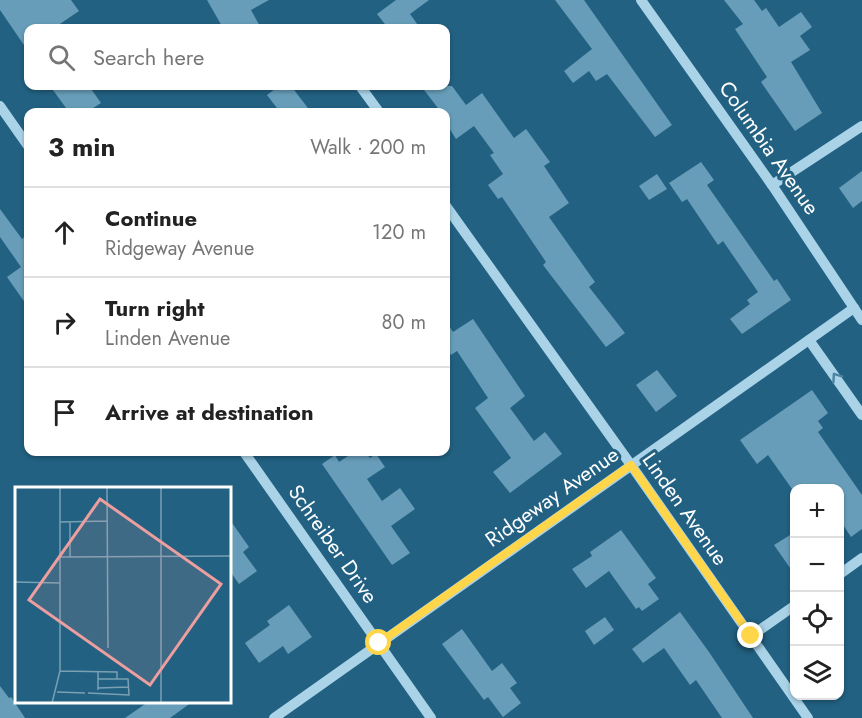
<!DOCTYPE html>
<html lang="en">
<head>
<meta charset="utf-8">
<style>
	:root { --surface:#fff; --page:#f2f2f2; --text:#222; --muted:#767676; --line:#e0e0e0 }
	body { margin:0; font-family:Jost,sans-serif; background:var(--page); color:var(--text) }
	.controls { position:absolute; right:18px; bottom:18px; display:grid; overflow:hidden; border-radius:12px; box-shadow:0 2px 4px #0004 }
	.controls button { width:54px; height:54px; display:grid; place-items:center; padding:0; border:0; border-bottom:2px solid var(--line); background:var(--surface); color:var(--text); font:30px sans-serif }
	.stop { position:absolute; width:18px; height:18px; margin:-14px; border:4px solid #ffd54a; border-radius:50%; background:#fff }
	.stop.end { background:#ffd54a; border-color:#fff; box-shadow:0 2px 6px #0008 }
	.list { margin:0; padding:0; list-style:none }
	h2 { display:flex; justify-content:space-between; align-items:center; height:78px; margin:0; padding:0 24px; font-size:26px }
	h2 small { font-size:20px; font-weight:400; color:var(--muted) }
	.list li { display:grid; grid-template-columns:39px 1fr auto; gap:18px; align-items:center; box-sizing:border-box; height:90px; padding:0 24px; border-top:2px solid var(--line) }
	.list b { display:block; font-size:22px; white-space:nowrap }
	.list p { margin:0; font-size:20px; white-space:nowrap; color:var(--muted) }
	.list em { font-size:20px; font-style:normal; color:var(--muted) }
	.icon { flex:none; width:33px; height:33px; fill:none; stroke:currentColor; stroke-width:2; stroke-linecap:round; stroke-linejoin:round }
	.map { position:relative; flex:none; width:862px; height:718px; overflow:hidden }
	.search { position:absolute; background:var(--surface); box-shadow:0 2px 4px #0004; left:24px; top:24px; width:426px; height:66px; display:flex; align-items:center; gap:15px; box-sizing:border-box; padding:0 21px; border-radius:12px; color:var(--muted); font-size:22px }
	.panel { position:absolute; background:var(--surface); box-shadow:0 2px 4px #0004; left:24px; top:108px; width:426px; height:348px; border-radius:12px }
	.map>svg:first-child { display:block }
	.building { fill:#679db9 }
	.lines { fill:none; stroke-linecap:round; stroke-linejoin:round }
	.minor { stroke:#aad3e8; stroke-width:10 }
	.oneway { stroke:#4b83a1 }
	.route { stroke:#ffd54a; stroke-width:8 }
	.labels { text-anchor:middle; dominant-baseline:central; stroke-width:6; stroke-linejoin:round; paint-order:stroke }
	.street-label { font-size:21px; fill:#fff; stroke:#226182 }
	.inset-road { fill:none; stroke:#7aa0b4; stroke-width:1.5 }
	.view { fill:#ed9e9e; fill-opacity:0.15; stroke:#ed9e9e; stroke-width:3 }
	.inset-edge { fill:none; stroke:#fff; stroke-width:3 }
</style>
</head>
<body>
<div class="map">
<svg width="862" height="718" viewBox="0 0 862 718">
	<rect width="100%" height="100%" fill="#226182"/>
	<g class="building">
		<path d="M0,0H71L79,11L54,28H28V51L0,10Z"/>
		<path d="M207,0H269L251,10L261,28H223Z"/>
		<path d="M396,0H429L410,14L420,28H388L377,14Z"/>
		<path d="M555,0H584L672,125L655,137L607,74L596,81L589,71L573,83L564,71L592,49Z"/>
		<path d="M724,0H754L762,11L766,8L779,27L801,12L812,27L800,36L810,50L791,62L822,113L795,131L761,82L767,77L735,29L743,24Z"/>
		<path d="M50,86H89L101,103L87,112H69Z"/>
		<path d="M279,86H291L311,112H280L267,95Z"/>
		<path d="M421,86H452L466,105L482,93L514,138L526,129L550,162L544,166L569,203L549,217L595,282L589,287L625,333L606,347L543,265L546,262L502,197L498,199L488,185L503,174L490,155L494,153L474,126L456,139L446,123V112H441Z"/>
		<path d="M701,162L714,180L707,185L774,281L777,279L791,300L742,334L730,319L750,304L747,300L758,292L723,241L718,245L687,199L682,202L669,183Z"/>
		<path d="M862,171V201L853,208L839,188Z"/>
		<path d="M657,174L667,189L649,200L639,186Z"/>
		<path d="M0,209L22,239L28,234V307L7,277L21,267L0,237Z"/>
		<path d="M473,319L525,396L510,408L534,441L545,432L562,454L510,493L493,472L511,458L475,408L488,398L457,351L451,355L446,346V321L453,332Z"/>
		<path d="M657,370L677,396L656,412L636,385Z"/>
		<path d="M812,390L828,413L818,421L823,428L818,432L862,495V529L851,537L840,520V489H792L768,455L757,464L740,440Z"/>
		<path d="M354,452H365L370,458L376,454L385,467L367,479L382,501L400,488L415,509L391,526L410,553L392,565L322,464L335,455L339,462Z"/>
		<path d="M230,520L249,547L243,552L257,571L239,584L230,571Z"/>
		<path d="M621,530L656,578L648,584L659,599L642,611L639,607L636,609L609,571L586,588L572,569L592,556L590,552Z"/>
		<path d="M795,532V575L774,545Z"/>
		<path d="M289,605L312,637L288,654L283,646L259,663L245,643L270,625L267,621Z"/>
		<path d="M680,612L709,652L753,718H722L696,680L690,685L664,648L643,663L632,649Z"/>
		<path d="M605,617L614,630L594,645L585,631Z"/>
		<path d="M462,629L492,671L502,663L517,683L510,688L521,703L503,717L488,697L484,700L442,644Z"/>
		<path d="M0,686L9,698L11,697L25,718H0Z"/>
		<path d="M148,702H192L170,718H125Z"/>
	</g>
	<g class="lines">
		<g class="minor">
			<path d="M641,0L772,185L862,320"/>
			<path d="M360,86L379,112"/>
			<path d="M0,106L28,146"/>
			<path d="M772,185L862,126"/>
			<path d="M446,206L631,465L808,718"/>
			<path d="M809,340L862,415"/>
			<path d="M244,452L431,718"/>
			<path d="M840,574L862,558"/>
			<path d="M751,636L794,606"/>
			<path d="M274,718L854,308"/>
		</g>
	</g>
	<defs><path id="oneway-chevron" d="M-2-3.5L2.5 0L-2 3.5" fill="none" stroke-width="1.6" stroke-linecap="round" stroke-linejoin="round" transform="scale(1.5)"/></defs>
	<use class="oneway" href="#oneway-chevron" transform="translate(836 377) rotate(-125)"/>
	<g class="lines">
		<path class="route" d="M379,643L631,465L751,636"/>
	</g>
	<g class="labels">
		<g class="street-label">
			<text transform="translate(769 148) rotate(55)">Columbia Avenue</text>
			<text transform="translate(552 497) rotate(-35)">Ridgeway Avenue</text>
			<text transform="translate(685 509) rotate(55)">Linden Avenue</text>
			<text transform="translate(333 544) rotate(55)">Schreiber Drive</text>
		</g>
	</g>
	<g transform="translate(15 487)">
		<rect width="216" height="216" fill="#226182"/>
		<path class="inset-road" d="M92,0L93,161M146,0V216M45,35L92,34M55,35V70M46,70L216,69M0,95L45,96M45,184L102,185V192H113L114,208L73,206M83,192H102M83,201L113,200M83,203V184M42,205L70,206M37,216L45,184V0"/>
		<path class="view" d="M85,12L206,97L135,198L14,113Z"/>
		<rect width="216" height="216" class="inset-edge"/>
	</g>
</svg>
<div class="controls">
<button>+</button>
<button>−</button>
<button><svg class="icon" aria-label="locate" viewBox="0 0 24 24"><circle cx="12" cy="12" r="6"/><path d="M12 2v4M12 18v4M2 12h4M18 12h4"/></svg></button>
<button><svg class="icon" aria-label="layers" viewBox="0 0 24 24"><path d="M12 4l9 5-9 5-9-5zM3 14l9 5 9-5"/></svg></button>
</div>
<div class="stop" style="left:379px;top:643px"></div>
<div class="stop end" style="left:751px;top:636px"></div>
<div class="search"><svg class="icon" aria-label="search" viewBox="0 0 24 24"><circle cx="10" cy="10" r="6"/><path d="M15 15l6 6"/></svg>Search here</div>
<section class="panel">
<h2>3 min<small>Walk · 200 m</small></h2>
<ul class="list">
<li><svg class="icon" aria-label="ahead" viewBox="0 0 24 24"><path d="M12 20V5M6 11l6-6 6 6"/></svg><div><b>Continue</b><p>Ridgeway Avenue</p></div><em>120 m</em></li>
<li><svg class="icon" aria-label="right" viewBox="0 0 24 24"><path d="M7 20v-9h11M14 6l5 5-5 5"/></svg><div><b>Turn right</b><p>Linden Avenue</p></div><em>80 m</em></li>
<li><svg class="icon" aria-label="arrive" viewBox="0 0 24 24"><path d="M6 21V4h12l-3 4 3 4H6"/></svg><div><b>Arrive at destination</b></div></li>
</ul>
</section>
</div>
</body>
</html>
